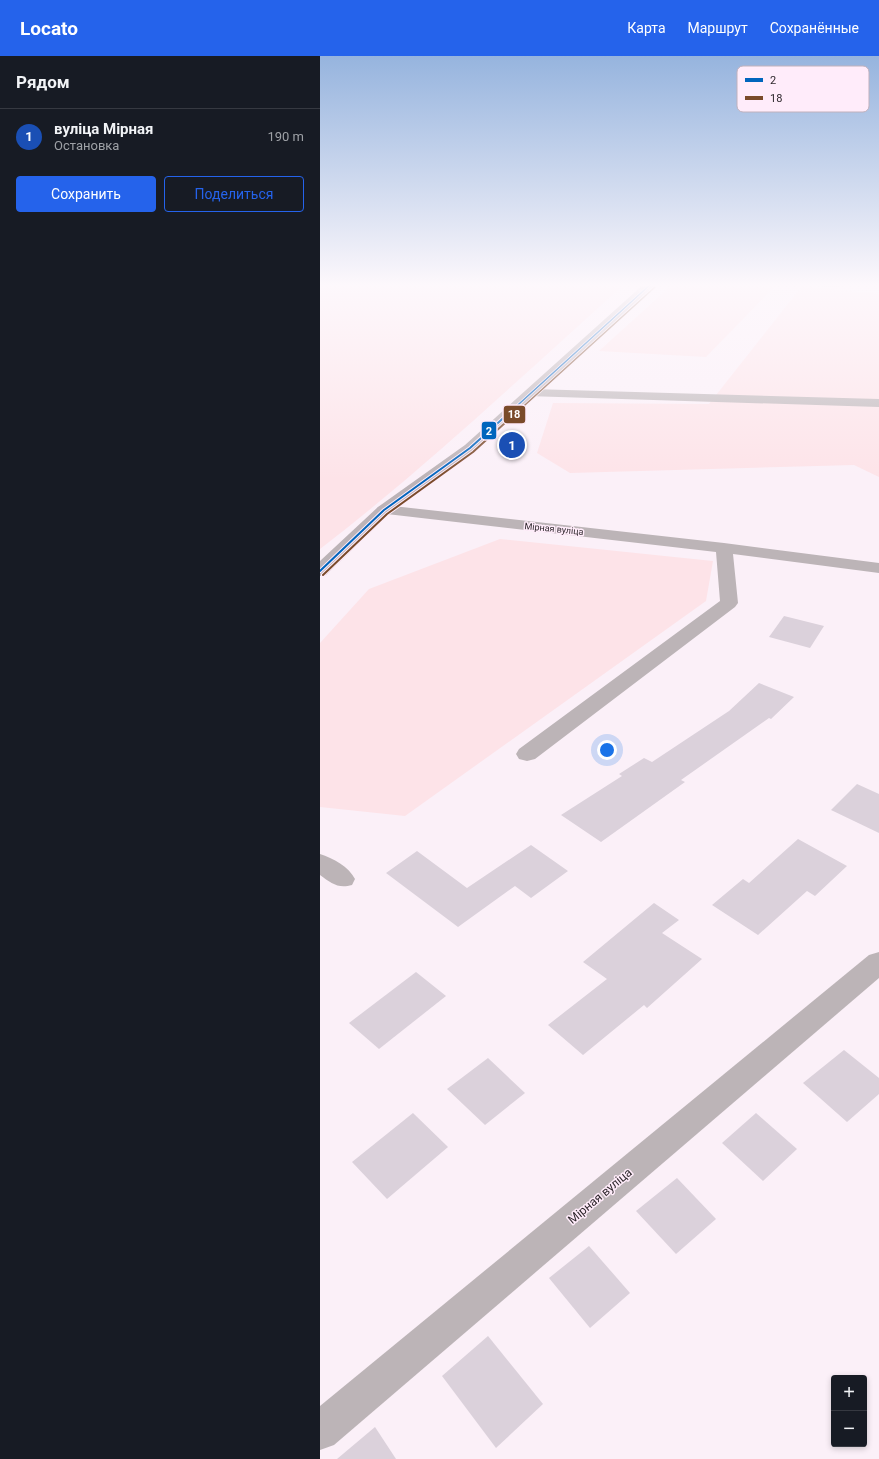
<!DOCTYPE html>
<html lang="ru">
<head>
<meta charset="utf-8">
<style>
	:root { --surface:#171b24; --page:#20242c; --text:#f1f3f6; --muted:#9ea1a6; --line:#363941; --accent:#2563eb }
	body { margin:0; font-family:Roboto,sans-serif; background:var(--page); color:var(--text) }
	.controls { position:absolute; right:12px; bottom:12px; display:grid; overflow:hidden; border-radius:4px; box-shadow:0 2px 6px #0003 }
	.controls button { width:36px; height:36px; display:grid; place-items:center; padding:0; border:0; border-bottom:1px solid var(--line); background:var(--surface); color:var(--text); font:20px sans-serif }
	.you { position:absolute; left:287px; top:694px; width:14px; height:14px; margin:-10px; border:3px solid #fff; border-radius:50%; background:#1a73e8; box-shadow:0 0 0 6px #1a73e833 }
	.badge { display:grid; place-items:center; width:26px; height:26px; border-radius:50%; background:var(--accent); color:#fff; font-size:13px; font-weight:700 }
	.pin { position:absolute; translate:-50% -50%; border:2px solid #fff; box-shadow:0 1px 4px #0006 }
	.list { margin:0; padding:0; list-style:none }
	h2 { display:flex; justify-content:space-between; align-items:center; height:52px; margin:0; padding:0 16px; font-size:17px }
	h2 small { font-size:13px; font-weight:400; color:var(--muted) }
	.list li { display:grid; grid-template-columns:26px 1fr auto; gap:12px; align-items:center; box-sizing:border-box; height:56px; padding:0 16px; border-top:1px solid var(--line) }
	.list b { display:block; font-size:15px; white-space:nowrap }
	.list p { margin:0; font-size:13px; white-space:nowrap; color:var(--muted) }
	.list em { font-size:13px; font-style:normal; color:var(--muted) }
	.actions { display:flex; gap:8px; padding:12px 16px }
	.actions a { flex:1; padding:9px 0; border:1px solid var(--accent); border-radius:4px; text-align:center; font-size:14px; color:var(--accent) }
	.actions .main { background:var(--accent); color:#fff }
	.map { position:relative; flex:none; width:559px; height:1403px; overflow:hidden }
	header { display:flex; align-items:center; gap:24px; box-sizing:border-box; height:56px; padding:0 20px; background:var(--accent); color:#fff }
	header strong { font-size:19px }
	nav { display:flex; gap:22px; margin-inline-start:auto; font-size:14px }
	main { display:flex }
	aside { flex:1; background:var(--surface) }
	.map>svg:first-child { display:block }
	.green { fill:#fde3e8 }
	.building { fill:#dbd1db }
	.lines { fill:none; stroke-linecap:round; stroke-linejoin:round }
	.street { fill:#bcb4b7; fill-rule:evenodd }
	.secondary { fill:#bcb3b7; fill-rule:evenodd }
	.bus-1-far1-casing { stroke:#ffecfa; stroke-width:3 }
	.bus-1-casing { stroke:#ffecfa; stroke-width:4 }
	.bus-2-far1-casing { stroke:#ffecfa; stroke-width:3 }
	.bus-2-casing { stroke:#ffecfa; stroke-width:4 }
	.bus-1-far1 { stroke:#0065bd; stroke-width:1.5 }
	.bus-1 { stroke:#0065bd; stroke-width:2 }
	.bus-2-far1 { stroke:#7a4b2a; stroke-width:1.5 }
	.bus-2 { stroke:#7a4b2a; stroke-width:2 }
	.labels { text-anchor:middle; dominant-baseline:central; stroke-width:3; stroke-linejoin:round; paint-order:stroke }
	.far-street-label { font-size:9px; fill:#2e272c; stroke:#ffecfa }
	.near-street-label { font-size:12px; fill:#2e272c; stroke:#ffecfa }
	.key { fill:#ffecfa; stroke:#c0b1bc; stroke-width:1 }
	.key-label { font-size:11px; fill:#2e272c }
	.line-badge { stroke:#ffecfa; stroke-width:1.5 }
	.badge-label { font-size:11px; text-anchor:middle; font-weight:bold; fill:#fff }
</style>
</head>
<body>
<header>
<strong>Locato</strong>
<nav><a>Карта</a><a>Маршрут</a><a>Сохранённые</a></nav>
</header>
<main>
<aside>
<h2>Рядом<small></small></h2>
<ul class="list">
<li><span class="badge" style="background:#1a4fb4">1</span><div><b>вуліца Мірная</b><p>Остановка</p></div><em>190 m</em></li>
</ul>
<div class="actions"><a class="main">Сохранить</a><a>Поделиться</a></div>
</aside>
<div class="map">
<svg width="559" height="1403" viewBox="0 0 559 1403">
	<rect width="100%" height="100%" fill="#fbf0f8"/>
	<g class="green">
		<path d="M0,227H306C205,317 107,411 0,493Z"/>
		<path d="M354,227H458L386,301L279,295Z"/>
		<path d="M482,230L559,238V421L534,409L250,417L217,397L233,347L389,348Z"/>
		<path d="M180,483L393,505L386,545L85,760L0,751V587L49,533Z"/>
	</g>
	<g class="building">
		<path d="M464,560L504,570L490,592L449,581Z"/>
		<path d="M439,627L474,641L451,663L449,662L361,724L365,726L281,786L241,759L302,720L299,718L324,702L332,706L409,655Z"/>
		<path d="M537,728L559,738V777L511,754Z"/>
		<path d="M478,783L527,810L495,840L487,835L438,879L392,849L423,823L429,827Z"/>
		<path d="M211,789L248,815L211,842L195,830L138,871L66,817L97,795L147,832Z"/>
		<path d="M334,847L359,864L342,877L382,903L327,952L324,949L263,999L228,969L287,923L263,906Z"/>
		<path d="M96,916L126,940L59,993L29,967Z"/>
		<path d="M524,994L559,1022V1038L527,1066L483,1027Z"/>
		<path d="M168,1002L205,1037L165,1069L127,1033Z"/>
		<path d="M93,1057L128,1091L67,1143L32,1106Z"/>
		<path d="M436,1057L477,1093L443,1125L402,1087Z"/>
		<path d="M357,1122L396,1163L356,1198L316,1155Z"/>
		<path d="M269,1190L310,1237L270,1272L229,1222Z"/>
		<path d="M168,1280L223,1348L176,1392L122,1320Z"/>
		<path d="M55,1371L76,1403H17Z"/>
	</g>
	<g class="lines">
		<g class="street">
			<path d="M491,227H529C524,232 496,232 491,227Z"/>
			<path d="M212,333L559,343V351L207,340L205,337L207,334Z"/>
			<path d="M64,449L404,487L559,507V517L413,498L418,547L415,551L215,703L207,705L199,703L196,698L199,693L400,545L396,496L58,457L56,454L58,451Z"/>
			<path d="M0,798C13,802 29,811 35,823L32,829C18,833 11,827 0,819Z"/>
			<path d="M559,896V922L14,1389L0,1394V1350L549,899Z"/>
		</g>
		<path class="secondary" d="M325,227H337L155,395L70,457L6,519L0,520V505L58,451L145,389Z"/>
		<g class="bus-1-far1-casing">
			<path id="bus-1-far1" d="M188,358L332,227"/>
		</g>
		<g class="bus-1-casing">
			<path id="bus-1" d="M0,515L64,454L150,392L189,357"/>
		</g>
		<g class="bus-2-far1-casing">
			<path id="bus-2-far1" d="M195,358L335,231"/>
		</g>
		<g class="bus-2-casing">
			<path id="bus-2" d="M3,519L67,458L153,396L196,357"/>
		</g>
		<use href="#bus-1-far1" class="bus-1-far1"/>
		<use href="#bus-1" class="bus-1"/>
		<use href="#bus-2-far1" class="bus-2-far1"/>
		<use href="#bus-2" class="bus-2"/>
	</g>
	<linearGradient id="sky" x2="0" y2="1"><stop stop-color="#96b4de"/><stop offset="0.54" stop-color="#fdf8fc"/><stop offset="1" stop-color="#fdf8fc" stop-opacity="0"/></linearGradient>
	<rect width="559" height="424" fill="url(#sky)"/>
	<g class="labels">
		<g class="far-street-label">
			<text transform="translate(234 473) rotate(6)">Мірная вуліца</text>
		</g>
		<g class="near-street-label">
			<text transform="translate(280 1140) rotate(-40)">Мірная вуліца</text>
		</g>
	</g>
	<rect x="417" y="10" width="132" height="46" rx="6" class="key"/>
	<rect x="425" y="22" width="18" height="4" fill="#0065bd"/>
	<rect x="425" y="40" width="18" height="4" fill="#7a4b2a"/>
	<g class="key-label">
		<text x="450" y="28">2</text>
		<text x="450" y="46">18</text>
	</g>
	<g class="line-badge">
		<rect x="183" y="349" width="23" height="19" rx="4" fill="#7a4b2a"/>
		<rect x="161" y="365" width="16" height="19" rx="4" fill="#0065bd"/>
	</g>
	<g class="badge-label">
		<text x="194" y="362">18</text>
		<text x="169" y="379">2</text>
	</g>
</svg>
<div class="controls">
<button>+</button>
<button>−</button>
</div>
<div class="you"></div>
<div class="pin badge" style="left:192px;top:389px;background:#1a4fb4">1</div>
</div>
</main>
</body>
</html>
